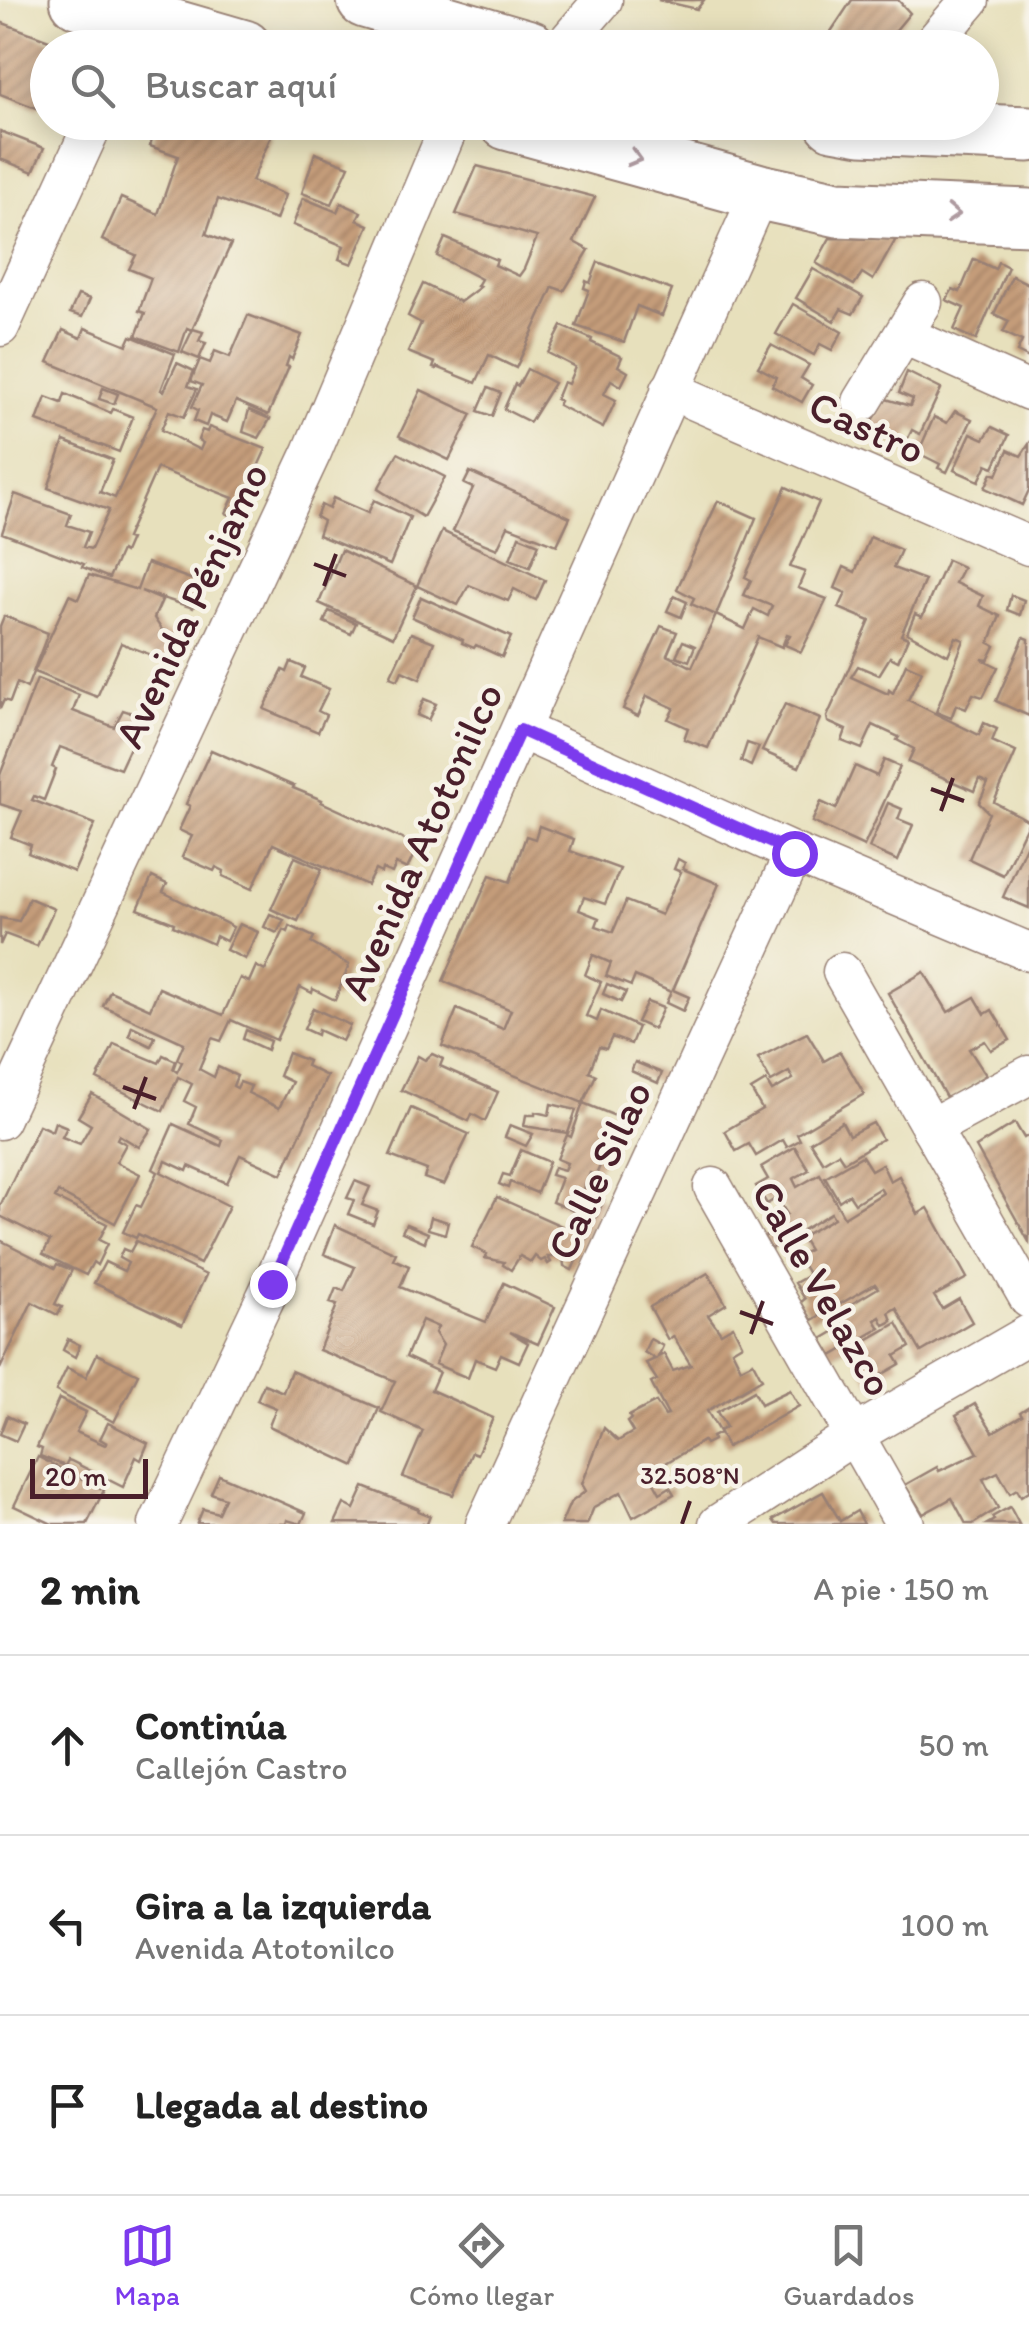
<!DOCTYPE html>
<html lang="es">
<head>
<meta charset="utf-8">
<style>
	:root { --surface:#fff; --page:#f2f2f2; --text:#222; --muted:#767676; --line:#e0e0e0; --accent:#7c3aed }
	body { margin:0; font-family:Itim,sans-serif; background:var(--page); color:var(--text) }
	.scale { position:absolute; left:30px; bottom:25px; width:118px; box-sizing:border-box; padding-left:10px; border:5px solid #4a1f2b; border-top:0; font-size:28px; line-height:35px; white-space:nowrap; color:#4a1f2b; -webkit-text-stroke:8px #f7f3e8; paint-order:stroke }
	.stop { position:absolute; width:30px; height:30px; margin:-22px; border:8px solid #7c3aed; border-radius:50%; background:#fff }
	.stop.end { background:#7c3aed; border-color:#fff; box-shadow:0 2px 10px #0008 }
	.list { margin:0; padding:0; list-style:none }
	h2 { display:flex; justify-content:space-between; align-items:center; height:130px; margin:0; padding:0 40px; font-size:42px }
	h2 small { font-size:32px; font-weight:400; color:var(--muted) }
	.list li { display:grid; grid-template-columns:65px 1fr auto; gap:30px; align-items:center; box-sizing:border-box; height:180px; padding:0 40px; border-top:2px solid var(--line) }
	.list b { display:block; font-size:38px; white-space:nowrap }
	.list p { margin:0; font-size:32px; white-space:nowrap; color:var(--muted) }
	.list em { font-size:32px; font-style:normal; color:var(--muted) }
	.icon { flex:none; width:55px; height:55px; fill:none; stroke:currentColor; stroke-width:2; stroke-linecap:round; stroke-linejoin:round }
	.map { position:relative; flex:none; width:1029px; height:1524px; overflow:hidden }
	.search { position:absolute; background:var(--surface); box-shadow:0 5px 25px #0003; left:30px; right:30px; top:30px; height:110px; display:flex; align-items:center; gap:25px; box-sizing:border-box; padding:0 35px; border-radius:55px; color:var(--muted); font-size:38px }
	.sheet { height:670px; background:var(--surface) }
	nav { display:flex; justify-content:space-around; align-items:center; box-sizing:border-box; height:140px; border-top:2px solid var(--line); background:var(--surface); font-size:28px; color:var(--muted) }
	nav a { display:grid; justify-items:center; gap:5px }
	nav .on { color:var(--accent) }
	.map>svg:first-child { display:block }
	.building { fill:url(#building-hatch) }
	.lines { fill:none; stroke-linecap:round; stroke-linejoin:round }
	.minor-casing { stroke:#988074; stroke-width:41 }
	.primary-casing { stroke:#988074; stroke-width:59 }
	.minor { stroke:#fff; stroke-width:38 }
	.primary { stroke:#fff; stroke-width:55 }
	.oneway { stroke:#ae9aa0 }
	.route { stroke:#7c3aed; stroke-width:12 }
	.ticks { fill:none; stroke:#4a1f2b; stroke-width:4 }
	.labels { text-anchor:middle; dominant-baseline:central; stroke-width:9; stroke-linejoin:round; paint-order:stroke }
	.street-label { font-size:42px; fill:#4a1f2b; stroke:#f7f3e8 }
	.ticks-label { font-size:25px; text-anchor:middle; fill:#4a1f2b; stroke:#f7f3e8; stroke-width:9; stroke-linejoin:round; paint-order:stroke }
</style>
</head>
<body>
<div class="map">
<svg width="1029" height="1524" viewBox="0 0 1029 1524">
	<defs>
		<pattern id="building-hatch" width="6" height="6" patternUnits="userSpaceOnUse" patternTransform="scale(2.5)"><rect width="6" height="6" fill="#c59d7a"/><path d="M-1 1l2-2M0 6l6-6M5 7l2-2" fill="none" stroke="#a27f64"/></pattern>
	</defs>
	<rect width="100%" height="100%" fill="#f7f3e8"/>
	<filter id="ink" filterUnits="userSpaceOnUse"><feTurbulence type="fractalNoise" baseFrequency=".01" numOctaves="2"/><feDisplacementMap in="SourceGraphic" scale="20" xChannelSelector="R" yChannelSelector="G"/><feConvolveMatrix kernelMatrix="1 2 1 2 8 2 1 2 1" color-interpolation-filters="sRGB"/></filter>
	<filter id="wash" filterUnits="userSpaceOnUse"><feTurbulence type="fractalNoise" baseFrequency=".0048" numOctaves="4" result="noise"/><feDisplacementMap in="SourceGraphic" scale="40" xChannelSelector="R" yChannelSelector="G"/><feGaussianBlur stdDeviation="2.25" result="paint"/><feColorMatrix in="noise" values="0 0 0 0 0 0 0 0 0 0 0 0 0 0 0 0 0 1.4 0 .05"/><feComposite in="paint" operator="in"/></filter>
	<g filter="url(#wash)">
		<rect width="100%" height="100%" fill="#e7e0bc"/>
		<g id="blocks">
			<g class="building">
				<path d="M658,0H704L697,9Z"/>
				<path d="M852,0H898L910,13L881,48H820Z"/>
				<path d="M0,22L68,47L48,48V86L38,109L0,94Z"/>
				<path d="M158,122H234L271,136L252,181L285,195L276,220L218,199L206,234L231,244L192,330L187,328L179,352L136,336L145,313L139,311L151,278L129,269L136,255L102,240L121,198L158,214L178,156L150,146Z"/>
				<path d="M0,131L44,148L33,172L0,159Z"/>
				<path d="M315,153L349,166L332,204L302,193Z"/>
				<path d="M477,166L595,197L574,242L589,250L564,291L553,287L516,368L489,355L476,383L437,367L436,369L433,368L435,363L408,352L421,323L408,316L423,284L460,302L480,287L477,286L481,279L437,256L445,238L497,260L495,265L519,276L524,269L537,237L456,214Z"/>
				<path d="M303,198L337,212L341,203L361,212L357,220L369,225L352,264L339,259L344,246L293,225Z"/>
				<path d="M830,238L896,239L873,280L862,273L854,285L816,263Z"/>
				<path d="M974,259L995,269L998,262L1008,267L976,340L954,330L964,308L946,300L953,289L960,292Z"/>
				<path d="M598,262L672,290L662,316L637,306L624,342L576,326L589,290L584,288L586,281L590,283Z"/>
				<path d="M813,269L863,297L853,314L841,309L834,321L796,298Z"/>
				<path d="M1012,276L1029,284V358L1017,352L1022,341L1003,332L1009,321L994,314Z"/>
				<path d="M78,295L90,299L82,317L70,313Z"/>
				<path d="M793,304L842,332L832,350L820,344L814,355L776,334Z"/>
				<path d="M248,315L302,335L292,359L289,357L286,366L289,367L268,415L236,401L227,422L210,415L206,426L194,421L198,410L192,407L202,385L191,381L200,359L210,363L215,351L230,357Z"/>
				<path d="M562,326L592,339L591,342L622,357L618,366L628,372L621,386L611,380L604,394L616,400L603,428L558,405L560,401L556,399L563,382L568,384L575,367L548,353Z"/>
				<path d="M85,328L127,345L131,336L175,354L161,390L164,391L177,363L194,371L188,386L197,389L184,417L169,411L161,430L200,450L203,443L198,440L202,430L207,432L209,427L266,449L235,517L226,513L233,498L157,468L126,538L130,539L124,553L121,551L109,578L82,567L84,564L2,533L15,494L71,514L67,525L89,532L83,547L91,549L109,510L48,488L64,441L113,460L100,492L115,498L157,407L48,362L63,330L81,338Z"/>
				<path d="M193,329L203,332L199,341L206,343L199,359L182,352Z"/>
				<path d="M771,345L809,365L801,378L812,385L802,402L772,386L776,377L758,367Z"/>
				<path d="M527,369L554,383L530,422L504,409L515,384L518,386Z"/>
				<path d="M907,372L941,389L920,434L912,430L903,448L881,437L879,441L864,435L886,399L910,406L913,399L899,393Z"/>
				<path d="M103,388L118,394L114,404L99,399Z"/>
				<path d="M488,388L501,393L492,416L478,411Z"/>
				<path d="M421,390L472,414L449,460L399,436Z"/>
				<path d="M65,394L111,413L113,409L133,417L119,452L37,421L46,397L62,403Z"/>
				<path d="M249,410L270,419L259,438L243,432Z"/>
				<path d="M955,411L972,419L947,472L938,468L940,464L918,453L934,417L947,423Z"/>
				<path d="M992,427L1009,435L994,467L987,464L979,481L954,470L971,433L984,439Z"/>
				<path d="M1029,444V490L1022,505L985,488L992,473L997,475L1008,450L1021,456Z"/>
				<path d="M398,453L445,477L423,517L378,489Z"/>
				<path d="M470,472L570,517L557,545L508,526L497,549L453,531L473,488L464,484Z"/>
				<path d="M786,487L819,502L790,567L805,572L798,588L827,599L801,652L785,645L790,635L787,634L782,647L758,637L708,748L684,739L688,728L668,719L674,708L647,696L638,716L623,709L661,626L677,632L667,655L692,667L716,615L745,629L754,609L768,616L772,606L744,595L751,580L745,577Z"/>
				<path d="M333,498L368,513L374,500L410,517L390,565L318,535L323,521L316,517L321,505L329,509Z"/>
				<path d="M718,501L756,518L716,615L691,604L694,598L677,589Z"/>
				<path d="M442,531L545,580L536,600L514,589L508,601L469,585L458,605L417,586Z"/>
				<path d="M519,536L539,544L530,567L510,559Z"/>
				<path d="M870,537L901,550L893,568L925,580L901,635L908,638L898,661L890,657L879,675L858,666L851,677L888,694L889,690L893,693L906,664L922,671L908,700L979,735L984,723L997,729L992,741L1016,752L994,802L1029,821L1003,875L969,859L989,813L979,803L988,783L979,779L974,791L908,762L914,749L897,740L899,737L873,725L862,749L842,741L846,730L828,722L827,717L870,621L839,608L846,593L835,588L844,567L855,572Z"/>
				<path d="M341,550L417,586L393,637L319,603Z"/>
				<path d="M947,560L963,567L955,583L983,596L979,606L1000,616L989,643L995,646L988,660L982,659L998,667L983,697L973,694L966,709L956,705L951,718L936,712L964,640L956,637L948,655L907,633L915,614L922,617Z"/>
				<path d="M147,563L204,584L193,608L141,591L162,600L154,618L162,630L180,637L169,662L121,643L97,697L34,672L69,595L78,599L89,575L137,590Z"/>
				<path d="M1011,595L1024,600L1020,615L1007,610Z"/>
				<path d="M674,596L687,602L681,617L667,611Z"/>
				<path d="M421,597L511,637L502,657L476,645L474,648L462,643L463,640L412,617Z"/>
				<path d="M329,611L356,623L351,634L324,622Z"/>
				<path d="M4,616L48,633L27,688L17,683L10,702L4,700L0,709V626Z"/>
				<path d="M411,633L434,642L420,679L402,671L398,680L390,677Z"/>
				<path d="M1024,637L1029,639V716L996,701Z"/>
				<path d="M683,641L695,646L689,661L676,656Z"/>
				<path d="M291,662L305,668L301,677L329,689L318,711L326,715L318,732L264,709L283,670L287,672Z"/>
				<path d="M37,679L79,695L73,711L114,727L123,710L144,717L120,769L60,747L52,767L56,769L44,800L34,796L32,800L95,824L74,872L28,853L31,845L11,837L22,811L0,804V775Z"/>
				<path d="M424,699L436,704L428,720L417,715Z"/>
				<path d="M785,704L820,719L799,767L762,751Z"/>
				<path d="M747,743L759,747L751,766L741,761Z"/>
				<path d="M211,750L294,786L293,788L322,800L321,802L418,846L407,869L396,864L392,873L382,869L381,873L375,870L367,885L273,844L252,889L223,876L224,871L216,867L214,871L182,857L192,836L179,830L190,806L186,804Z"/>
				<path d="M884,760L900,767L864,846L812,822L821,802L836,809L855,766L877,776Z"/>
				<path d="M888,803L902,809L898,819L913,825L898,861L869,848Z"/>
				<path d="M539,826L574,839L570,851L620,869L605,904L584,897L579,910L599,918L596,926L613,932L626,901L661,915L681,872L674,869L678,859L685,863L683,869L719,884L673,990L689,997L683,1011L666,1003L671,992L635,976L631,986L606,976L611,963L593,955L585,975L601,982L586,1016L597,1021L601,1010L638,1027L631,1044L612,1037L606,1049L599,1047L589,1072L596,1075L583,1103L442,1046L457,1009L503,1029L511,1010L443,981L490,875L510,882L526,836L535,839Z"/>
				<path d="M1029,839V908L1003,897Z"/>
				<path d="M295,857L322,869L298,921L271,909Z"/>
				<path d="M152,877L167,884L163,892L233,927L226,941L216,936L213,944L173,926L174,923L138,909Z"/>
				<path d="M29,898L54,909L37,946L5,934L0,945V918L19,921Z"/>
				<path d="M270,914L284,920L277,933L264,927Z"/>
				<path d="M239,924L258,932L245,959L226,950Z"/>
				<path d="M290,926L314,937L311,943L349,965L335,1000L313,989L312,993L300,987L276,1040L231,1020L221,1041L212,1038L199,1069L214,1077L218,1067L237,1076L233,1086L237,1088L240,1082L251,1086L248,1093L279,1108L292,1082L279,1076L288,1053L308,1061L306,1066L327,1076L282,1174L240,1155L227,1183L189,1166L187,1171L166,1161L161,1172L229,1206L200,1264L138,1234L136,1238L123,1232L136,1205L141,1207L158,1172L153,1169L173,1124L221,1146L223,1140L189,1124L196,1107L184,1101L192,1084L178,1077L163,1111L97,1079L114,1044L159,1063L163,1055L176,1061L173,1069L177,1072L182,1062L177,1059L184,1043L103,1006L110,991L150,1009L159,988L223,1015L240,978L249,982L256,966L265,971L284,930L288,932Z"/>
				<path d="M924,972L948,1012L975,997L985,1014L992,1010L1010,1040L991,1050L985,1041L969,1049L986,1075L947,1099L888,993Z"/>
				<path d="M607,984L626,992L621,1002L603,994Z"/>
				<path d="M647,1002L663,1008L653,1029L637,1022Z"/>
				<path d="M313,1008L350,1025L342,1041L318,1030L317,1035L304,1029Z"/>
				<path d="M132,1026L155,1037L151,1046L129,1035Z"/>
				<path d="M246,1030L270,1041L267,1050L243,1039Z"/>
				<path d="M807,1033L824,1061L840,1052L864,1094L797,1134L800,1140L787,1147L783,1140L756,1156L749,1144L736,1151L725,1131L762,1109L751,1090L766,1081L772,1091L793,1079L789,1072L771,1082L758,1058Z"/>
				<path d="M432,1054L443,1059L440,1066L498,1092L485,1121L472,1114L469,1121L401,1090L418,1056L425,1060Z"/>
				<path d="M635,1062L662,1073L658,1083L631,1071Z"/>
				<path d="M92,1094L151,1129L139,1147L119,1135L117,1139L126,1144L116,1162L140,1174L115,1223L58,1192L55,1198L107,1224L99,1240L107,1244L97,1265L93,1262L86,1275L43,1254L50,1241L0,1216V1206L39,1125L52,1131L55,1122L67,1127L62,1137L80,1144L91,1125L78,1117Z"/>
				<path d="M583,1103L623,1119L609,1155L605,1154L596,1175L590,1173L583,1191L604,1200L572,1270L564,1266L563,1257H548L551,1262L548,1264L545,1259L541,1261L535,1256L531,1262L520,1256L511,1270L503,1265L504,1262L485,1258L487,1254L472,1247L497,1197L566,1228L574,1211L552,1202L561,1178L551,1175L554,1167L564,1170L567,1163L557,1159L567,1135L571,1137Z"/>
				<path d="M551,1104L576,1110L568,1133L524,1126L526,1115H535V1112L549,1115Z"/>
				<path d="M411,1108L469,1134L444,1185L424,1178L427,1170L390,1156Z"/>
				<path d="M842,1122L849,1135L873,1123L882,1139L844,1162L838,1153L823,1162L810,1142Z"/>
				<path d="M1015,1123L1024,1138L1029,1135V1242L976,1147Z"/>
				<path d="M510,1125L533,1134L526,1146L505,1137Z"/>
				<path d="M795,1147L809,1170L793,1179L797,1187L820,1174L844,1217L883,1193L880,1188L855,1203L849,1194L839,1201L825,1177L862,1156L871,1170L882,1164L890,1181L899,1176L918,1214L928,1208L967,1278L934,1296L942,1309L959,1299L972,1322L921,1352L896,1308L889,1312L892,1321L884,1325L880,1317L875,1320L880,1328L832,1356L822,1339L837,1330L830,1317L878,1288L875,1284L812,1320L801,1302L805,1299L795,1283L809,1275L797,1256L809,1250L801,1237L834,1218L831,1213L771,1249L764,1237L781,1228L777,1221L787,1214L777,1198L767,1204L756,1186L768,1179L761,1167Z"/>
				<path d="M521,1150L549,1162L537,1193L510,1182L508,1188L499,1184L503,1174L510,1176Z"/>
				<path d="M355,1181L370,1187L362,1205L378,1211L373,1224L348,1214L354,1200L347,1198Z"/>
				<path d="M431,1217L448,1222L445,1234L428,1229Z"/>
				<path d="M406,1224L428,1233L425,1242L402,1232Z"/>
				<path d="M335,1225L396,1253L393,1259L409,1266L400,1287L486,1322L504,1283L555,1307L538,1344L510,1332L528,1343L519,1362L501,1354L495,1367L475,1359L468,1378L435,1364L443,1345L435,1333L438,1327L422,1320L406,1357L439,1372L431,1390L493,1418L477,1454L472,1452L453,1495L403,1477L423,1431L381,1412L395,1381L319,1350L337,1305L330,1303L336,1288L344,1291L355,1267L324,1254Z"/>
				<path d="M0,1240L55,1268L57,1264L72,1270L55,1304L62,1307L58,1315L32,1302L0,1369Z"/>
				<path d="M136,1241L206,1275L182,1325L94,1283L105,1262L124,1271L128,1263L119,1258L123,1249L130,1252Z"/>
				<path d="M708,1273L726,1304L708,1315L721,1333L733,1326L742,1344L732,1350L741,1368L753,1362L762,1379L707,1411L720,1433L712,1437L713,1440L705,1444L703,1441L649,1473L660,1493L670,1487L674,1494L633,1517L621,1492L594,1507L587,1524H561L570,1503L586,1491L582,1484L604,1428L618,1441L633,1432L627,1422L631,1419L629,1416L656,1402L665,1416L668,1415L651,1383L657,1380L646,1363L655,1359L644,1352L650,1339L663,1346L658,1357L664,1354L673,1371L691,1365L673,1336L668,1340L650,1307Z"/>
				<path d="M897,1323L910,1347L895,1356L900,1364L869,1382L858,1363L870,1356L862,1343Z"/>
				<path d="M68,1339L80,1345L75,1357L63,1350Z"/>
				<path d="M97,1354L138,1374L114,1422L56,1391L67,1368L86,1377Z"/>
				<path d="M291,1371L379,1408L355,1466L269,1426L276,1408L257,1400L264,1384L283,1392Z"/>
				<path d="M790,1390L799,1406L727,1447L719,1431L726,1427L717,1412L754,1391L761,1404Z"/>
				<path d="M59,1399L86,1412L76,1432L105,1445L107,1443L100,1439L108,1423L148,1443L141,1460L136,1457L123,1487L71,1461L68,1460L65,1466L40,1456L42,1449L37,1447Z"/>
				<path d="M975,1404L993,1432L1022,1415L1020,1412L1029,1406V1491L1021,1496L1017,1489L1010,1493L998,1472L983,1479L998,1508L973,1524H966L952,1498L923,1514L905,1485L937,1467L939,1471L978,1453L956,1415Z"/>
				<path d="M7,1416L24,1424L16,1441L0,1434Z"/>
				<path d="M38,1457L104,1490L87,1524H52L14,1506Z"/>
				<path d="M219,1475L306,1513L301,1524L287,1520L286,1524L197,1523L203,1509L218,1513L225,1498L211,1493Z"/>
				<path d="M364,1487L419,1509L418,1511L430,1516L427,1524L335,1523L344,1504L354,1509Z"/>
				<path d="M823,1492L840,1521L857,1511L864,1524H776L773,1520Z"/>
				<path d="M1010,1507L1019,1524H987L994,1520L992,1517Z"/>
			</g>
		</g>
	</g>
	<g filter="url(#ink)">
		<use href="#blocks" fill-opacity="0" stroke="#988074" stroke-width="2.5"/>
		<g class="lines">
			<g class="minor-casing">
				<g id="minor">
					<path d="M562,48L603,0"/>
					<path d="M929,48L970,0"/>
					<path d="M0,327L94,122"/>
					<path d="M904,335L1029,391"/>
					<path d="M670,390L1029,546"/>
					<path d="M862,402L923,302"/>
					<path d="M521,730L794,853L1029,952"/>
					<path d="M842,972L1029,1299"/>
					<path d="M0,1120L312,452L451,122"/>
					<path d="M931,1128L1029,1075"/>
					<path d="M713,1187L905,1524"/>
					<path d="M158,1524L272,1284L760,192"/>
					<path d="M485,1524L794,853"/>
					<path d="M718,1524L854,1435L1029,1334"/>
				</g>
			</g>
			<g class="primary-casing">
				<g id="primary">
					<path d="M78,0L244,48"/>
					<path d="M365,0L529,48"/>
					<path d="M507,122L760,192L838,209L1029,217"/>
					<path d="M833,122L861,127L1029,134"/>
				</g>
			</g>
			<use href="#minor" class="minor"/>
			<use href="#primary" class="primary"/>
		</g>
		<defs><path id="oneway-chevron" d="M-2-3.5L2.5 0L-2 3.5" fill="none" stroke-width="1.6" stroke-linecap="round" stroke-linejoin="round" transform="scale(2.5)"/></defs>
		<g class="oneway">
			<use href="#oneway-chevron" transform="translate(635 158) rotate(15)"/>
			<use href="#oneway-chevron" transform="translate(953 214) rotate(3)"/>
		</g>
	</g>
	<g class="lines" filter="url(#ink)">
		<path class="route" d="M272,1284L520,730L794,853"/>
	</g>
	<path class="ticks" d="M314,564L346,576M324,586L336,554M931,789L964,801M941,811L953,778M123,1087L156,1099M134,1109L146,1077M740,1312L773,1324M751,1334L763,1301M682,1524L690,1501"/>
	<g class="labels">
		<g class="street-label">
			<text transform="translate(867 427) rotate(24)">Castro</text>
			<text transform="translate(191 605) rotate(-65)">Avenida Pénjamo</text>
			<text transform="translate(421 841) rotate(-66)">Avenida Atotonilco</text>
			<text transform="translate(599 1170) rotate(-65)">Calle Silao</text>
			<text transform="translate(823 1288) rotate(60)">Calle Velazco</text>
		</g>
	</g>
	<g class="ticks-label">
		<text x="690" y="1484">32.508°N</text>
	</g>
</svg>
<div class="scale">20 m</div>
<div class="stop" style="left:794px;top:853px"></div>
<div class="stop end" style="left:272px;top:1284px"></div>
<div class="search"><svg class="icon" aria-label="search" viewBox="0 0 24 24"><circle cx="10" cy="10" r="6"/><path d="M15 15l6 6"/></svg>Buscar aquí</div>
</div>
<section class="sheet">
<h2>2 min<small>A pie · 150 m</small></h2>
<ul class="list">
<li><svg class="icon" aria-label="ahead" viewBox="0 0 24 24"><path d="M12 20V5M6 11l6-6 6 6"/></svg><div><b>Continúa</b><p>Callejón Castro</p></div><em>50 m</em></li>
<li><svg class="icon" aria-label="left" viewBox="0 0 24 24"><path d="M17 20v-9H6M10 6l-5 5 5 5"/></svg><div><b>Gira a la izquierda</b><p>Avenida Atotonilco</p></div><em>100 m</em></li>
<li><svg class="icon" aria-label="arrive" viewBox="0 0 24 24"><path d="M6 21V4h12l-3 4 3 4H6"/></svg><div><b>Llegada al destino</b></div></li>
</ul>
</section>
<nav>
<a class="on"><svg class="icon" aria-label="map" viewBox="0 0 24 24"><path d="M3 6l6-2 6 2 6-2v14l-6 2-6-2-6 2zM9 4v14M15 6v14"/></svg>Mapa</a>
<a><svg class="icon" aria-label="directions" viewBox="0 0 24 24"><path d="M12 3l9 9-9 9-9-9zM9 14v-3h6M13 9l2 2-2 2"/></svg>Cómo llegar</a>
<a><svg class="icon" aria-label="saved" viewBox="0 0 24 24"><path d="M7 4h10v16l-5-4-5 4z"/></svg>Guardados</a>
</nav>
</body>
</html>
